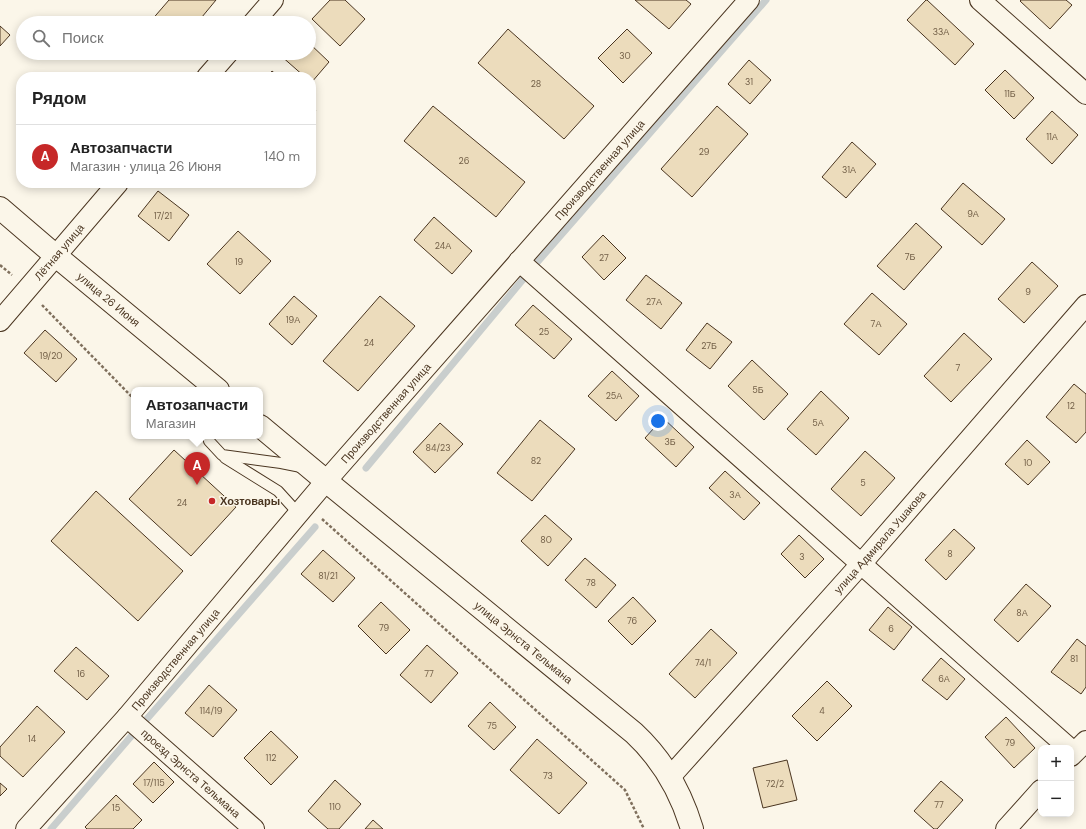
<!DOCTYPE html>
<html lang="ru">
<head>
<meta charset="utf-8">
<style>
	:root { --surface:#fff; --page:#f2f2f2; --text:#222; --muted:#767676; --line:#e0e0e0; --accent:#c62828 }
	body { margin:0; font-family:"DM Sans",sans-serif; background:var(--page); color:var(--text) }
	.controls { position:absolute; right:12px; bottom:12px; display:grid; overflow:hidden; border-radius:8px; box-shadow:0 2px 10px #0003 }
	.controls button { width:36px; height:36px; display:grid; place-items:center; padding:0; border:0; border-bottom:1px solid var(--line); background:var(--surface); color:var(--text); font:20px sans-serif }
	.you { position:absolute; left:658px; top:421px; width:14px; height:14px; margin:-10px; border:3px solid #fff; border-radius:50%; background:#1a73e8; box-shadow:0 0 0 6px #1a73e833 }
	.badge { display:grid; place-items:center; width:26px; height:26px; border-radius:50%; background:var(--accent); color:#fff; font-size:13px; font-weight:700 }
	.pin { position:absolute; translate:-50% -33px; filter:drop-shadow(0 1px 2px #0008) }
	.pin::after { content:''; position:absolute; top:21px; width:14px; height:12px; background:inherit; clip-path:polygon(0 0,100% 0,50% 100%) }
	.popup { position:absolute; left:131px; top:387px; width:132px; height:52px; box-sizing:border-box; display:grid; place-content:center; border-radius:8px; background:var(--surface); filter:drop-shadow(0 1px 3px #0005); font-size:13px; white-space:nowrap; color:var(--muted) }
	.popup b { font-size:15px; color:var(--text) }
	.popup::after { content:''; position:absolute; left:50%; top:100%; margin-left:-8px; border:8px solid transparent; border-top-color:var(--surface) }
	.list { margin:0; padding:0; list-style:none }
	h2 { display:flex; justify-content:space-between; align-items:center; height:52px; margin:0; padding:0 16px; font-size:17px }
	h2 small { font-size:13px; font-weight:400; color:var(--muted) }
	.list li { display:grid; grid-template-columns:26px 1fr auto; gap:12px; align-items:center; box-sizing:border-box; height:64px; padding:0 16px; border-top:1px solid var(--line) }
	.list b { display:block; font-size:15px; white-space:nowrap }
	.list p { margin:0; font-size:13px; white-space:nowrap; color:var(--muted) }
	.list em { font-size:13px; font-style:normal; color:var(--muted) }
	.icon { flex:none; width:22px; height:22px; fill:none; stroke:currentColor; stroke-width:2; stroke-linecap:round; stroke-linejoin:round }
	.map { position:relative; flex:none; width:1086px; height:829px; overflow:hidden }
	.search { position:absolute; background:var(--surface); box-shadow:0 2px 10px #0003; left:16px; top:16px; width:300px; height:44px; display:flex; align-items:center; gap:10px; box-sizing:border-box; padding:0 14px; border-radius:22px; color:var(--muted); font-size:15px }
	.panel { position:absolute; background:var(--surface); box-shadow:0 2px 10px #0003; left:16px; top:72px; width:300px; height:116px; border-radius:16px }
	.map>svg:first-child { display:block }
	.lines { fill:none; stroke-linecap:round; stroke-linejoin:round }
	.stream { stroke:#c9cecd; stroke-width:7 }
	.building { fill:#ecdcbc; stroke:#4a3520 }
	.lane-casing { stroke:#4a3520; stroke-width:12 }
	.street-casing { stroke:#4a3520; stroke-width:22 }
	.secondary-casing { stroke:#4a3520; stroke-width:24 }
	.path { stroke:#7f6f5c; stroke-width:2.5; stroke-dasharray:3 2; stroke-linecap:butt }
	.lane { stroke:#fbf6e9; stroke-width:10 }
	.street { stroke:#fbf6e9; stroke-width:20 }
	.secondary { stroke:#fbf6e9; stroke-width:22 }
	.poi-dot { fill:#c62828; stroke:#fbf6e9; stroke-width:1.5 }
	.labels { text-anchor:middle; dominant-baseline:central; stroke-width:3; stroke-linejoin:round; paint-order:stroke }
	.number-label { font-size:9px; fill:#725f47 }
	.street-label { font-size:11px; fill:#4a3520; stroke:#fbf6e9 }
	.poi-label { font-size:11px; font-weight:bold; fill:#4a3520; stroke:#fbf6e9; text-anchor:start }
</style>
</head>
<body>
<div class="map">
<svg width="1086" height="829" viewBox="0 0 1086 829">
	<rect width="100%" height="100%" fill="#fbf6e9"/>
	<g class="lines">
		<g class="stream">
			<path d="M534,266L766,0"/>
			<path d="M366,468L525,277"/>
			<path d="M146,720L315,527"/>
			<path d="M51,829L134,733"/>
		</g>
	</g>
	<g class="building">
		<path d="M169,0H216L197,23H151L150,22Z"/>
		<path d="M330,0H345L365,19L340,46L312,19Z"/>
		<path d="M635,0H686L691,4L669,29Z"/>
		<path d="M926,0H927L974,44L955,65L907,20Z"/>
		<path d="M1021,0H1066L1072,5L1050,29L1020,1Z"/>
		<path d="M0,26L10,35L0,46Z"/>
		<path d="M508,29L594,106L564,139L478,63Z"/>
		<path d="M627,29L652,53L623,83L598,58Z"/>
		<path d="M309,43L329,62L311,83V77H305L280,55L282,53H309Z"/>
		<path d="M749,60L771,80L750,104L728,84Z"/>
		<path d="M1005,70L1034,98L1014,119L985,90Z"/>
		<path d="M272,71L279,77H267Z"/>
		<path d="M311,106L316,110L311,116Z"/>
		<path d="M433,106L525,182L496,217L404,141Z"/>
		<path d="M717,106L748,134L692,197L661,169Z"/>
		<path d="M1052,111L1078,135L1052,164L1026,139Z"/>
		<path d="M852,142L876,164L846,198L822,177Z"/>
		<path d="M963,183L1005,219L982,245L941,209Z"/>
		<path d="M158,191L189,215L169,241L138,216Z"/>
		<path d="M434,217L472,251L452,274L414,240Z"/>
		<path d="M916,223L942,247L904,290L877,266Z"/>
		<path d="M238,231L271,261L240,294L207,264Z"/>
		<path d="M603,235L626,258L604,280L582,257Z"/>
		<path d="M1032,262L1058,286L1024,323L998,299Z"/>
		<path d="M646,275L682,303L661,329L626,300Z"/>
		<path d="M872,293L907,324L879,355L844,324Z"/>
		<path d="M294,296L317,316L292,345L269,324Z"/>
		<path d="M380,296L415,326L358,391L323,361Z"/>
		<path d="M533,305L572,339L554,359L515,325Z"/>
		<path d="M707,323L732,342L710,369L686,350Z"/>
		<path d="M45,330L77,359L56,382L24,353Z"/>
		<path d="M964,333L992,359L951,402L924,376Z"/>
		<path d="M752,360L788,394L764,420L728,386Z"/>
		<path d="M612,371L639,396L616,421L588,396Z"/>
		<path d="M1074,384L1086,394V432L1076,443L1046,417Z"/>
		<path d="M821,391L849,418L816,455L787,429Z"/>
		<path d="M663,418L694,447L676,467L645,438Z"/>
		<path d="M540,420L575,449L532,501L497,473Z"/>
		<path d="M440,423L463,444L435,473L413,452Z"/>
		<path d="M1027,440L1050,462L1028,485L1005,464Z"/>
		<path d="M174,450L236,507L191,556L129,499Z"/>
		<path d="M865,451L895,478L861,516L831,489Z"/>
		<path d="M725,471L760,503L744,520L709,488Z"/>
		<path d="M96,491L183,571L138,621L51,541Z"/>
		<path d="M545,515L572,539L548,566L521,541Z"/>
		<path d="M954,529L975,548L946,580L925,560Z"/>
		<path d="M799,535L824,559L805,578L781,554Z"/>
		<path d="M323,550L355,578L333,602L301,574Z"/>
		<path d="M585,558L616,585L596,608L565,580Z"/>
		<path d="M1026,584L1051,606L1018,642L994,620Z"/>
		<path d="M633,597L656,621L632,645L608,621Z"/>
		<path d="M381,602L410,630L386,654L358,626Z"/>
		<path d="M888,607L912,627L894,650L869,630Z"/>
		<path d="M711,629L737,653L695,698L669,674Z"/>
		<path d="M1077,639L1086,646V687L1081,694L1051,672Z"/>
		<path d="M427,645L458,673L431,703L400,675Z"/>
		<path d="M76,647L109,676L87,700L54,671Z"/>
		<path d="M941,658L965,679L947,700L922,680Z"/>
		<path d="M827,681L852,706L817,741L792,716Z"/>
		<path d="M209,685L237,710L213,737L185,713Z"/>
		<path d="M490,702L516,727L494,750L468,726Z"/>
		<path d="M37,706L65,732L23,777L0,756V747Z"/>
		<path d="M1006,717L1035,748L1014,768L985,737Z"/>
		<path d="M271,731L298,757L271,785L244,758Z"/>
		<path d="M537,739L587,783L559,814L510,770Z"/>
		<path d="M787,760L797,800L763,808L753,768Z"/>
		<path d="M154,762L174,782L153,803L133,784Z"/>
		<path d="M335,780L361,804L339,829H328L308,811Z"/>
		<path d="M941,781L963,800L937,829H934L914,811Z"/>
		<path d="M0,783L7,789L0,796Z"/>
		<path d="M116,795L142,820L133,829H87L85,827Z"/>
		<path d="M373,820L383,829H365Z"/>
	</g>
	<g class="lines">
		<g class="lane-casing">
			<g id="lane">
				<path d="M208,436L209,441L222,455L281,463L301,467"/>
				<path d="M225,458L278,491L298,513"/>
			</g>
		</g>
		<g class="street-casing">
			<g id="street">
				<path d="M980,0L1086,94"/>
				<path d="M253,23L273,0"/>
				<path d="M207,77L228,53"/>
				<path d="M519,261L1069,748"/>
				<path id="s1" d="M0,321L118,183"/>
				<path id="s2" d="M127,717L254,829"/>
				<path d="M1071,756L1086,741"/>
				<path id="s3" d="M670,777L861,564L1086,305"/>
				<path id="s4" d="M26,829L127,717L326,481L749,0"/>
				<path d="M1006,829L1041,790"/>
			</g>
		</g>
		<g class="secondary-casing">
			<g id="secondary">
				<path id="s5" d="M0,208L56,256L218,390"/>
				<path id="s6" d="M260,426L326,481L634,733C662,759 681,792 692,829"/>
			</g>
		</g>
		<g class="path">
			<path d="M0,265L12,275"/>
			<path d="M42,305L134,399"/>
			<path d="M322,519L625,790L644,829"/>
		</g>
		<use href="#lane" class="lane"/>
		<use href="#street" class="street"/>
		<use href="#secondary" class="secondary"/>
	</g>
	<circle class="poi-dot" cx="212" cy="501" r="4"/>
	<g class="labels">
		<g class="number-label">
			<text x="941" y="32">33А</text>
			<text x="625" y="56">30</text>
			<text x="749" y="82">31</text>
			<text x="536" y="84">28</text>
			<text x="1010" y="94">11Б</text>
			<text x="1052" y="137">11А</text>
			<text x="704" y="152">29</text>
			<text x="464" y="161">26</text>
			<text x="849" y="170">31А</text>
			<text x="973" y="214">9А</text>
			<text x="163" y="216">17/21</text>
			<text x="443" y="246">24А</text>
			<text x="910" y="257">7Б</text>
			<text x="604" y="258">27</text>
			<text x="239" y="262">19</text>
			<text x="1028" y="292">9</text>
			<text x="654" y="302">27А</text>
			<text x="293" y="320">19А</text>
			<text x="876" y="324">7А</text>
			<text x="544" y="332">25</text>
			<text x="369" y="343">24</text>
			<text x="709" y="346">27Б</text>
			<text x="51" y="356">19/20</text>
			<text x="958" y="368">7</text>
			<text x="758" y="390">5Б</text>
			<text x="614" y="396">25А</text>
			<text x="1071" y="406">12</text>
			<text x="818" y="423">5А</text>
			<text x="670" y="442">3Б</text>
			<text x="438" y="448">84/23</text>
			<text x="536" y="461">82</text>
			<text x="1028" y="463">10</text>
			<text x="863" y="483">5</text>
			<text x="735" y="495">3А</text>
			<text x="182" y="503">24</text>
			<text x="546" y="540">80</text>
			<text x="950" y="554">8</text>
			<text x="802" y="557">3</text>
			<text x="328" y="576">81/21</text>
			<text x="591" y="583">78</text>
			<text x="1022" y="613">8А</text>
			<text x="632" y="621">76</text>
			<text x="384" y="628">79</text>
			<text x="891" y="629">6</text>
			<text x="1074" y="659">81</text>
			<text x="703" y="663">74/1</text>
			<text x="81" y="674">16</text>
			<text x="429" y="674">77</text>
			<text x="944" y="679">6А</text>
			<text x="211" y="711">114/19</text>
			<text x="822" y="711">4</text>
			<text x="492" y="726">75</text>
			<text x="32" y="739">14</text>
			<text x="1010" y="743">79</text>
			<text x="271" y="758">112</text>
			<text x="548" y="776">73</text>
			<text x="154" y="783">17/115</text>
			<text x="775" y="784">72/2</text>
			<text x="939" y="805">77</text>
			<text x="335" y="807">110</text>
			<text x="116" y="808">15</text>
		</g>
		<g class="street-label">
			<text stroke="none"><textPath href="#s4" startOffset="874">Производственная улица</textPath></text>
			<text stroke="none"><textPath href="#s1" startOffset="91">Лётная улица</textPath></text>
			<text stroke="none"><textPath href="#s5" startOffset="142">улица 26 Июня</textPath></text>
			<text stroke="none"><textPath href="#s4" startOffset="550">Производственная улица</textPath></text>
			<text stroke="none"><textPath href="#s3" startOffset="315">улица Адмирала Ушакова</textPath></text>
			<text stroke="none"><textPath href="#s6" startOffset="341">улица Эрнста Тельмана</textPath></text>
			<text stroke="none"><textPath href="#s4" startOffset="226">Производственная улица</textPath></text>
			<text stroke="none"><textPath href="#s2" startOffset="85">проезд Эрнста Тельмана</textPath></text>
		</g>
		<g class="poi-label">
			<text x="220" y="501">Хозтовары</text>
		</g>
	</g>
</svg>
<div class="controls">
<button>+</button>
<button>−</button>
</div>
<div class="you"></div>
<div class="pin badge" style="left:197px;top:485px">A</div>
<div class="popup"><b>Автозапчасти</b>Магазин</div>
<div class="search"><svg class="icon" aria-label="search" viewBox="0 0 24 24"><circle cx="10" cy="10" r="6"/><path d="M15 15l6 6"/></svg>Поиск</div>
<section class="panel">
<h2>Рядом<small></small></h2>
<ul class="list">
<li><span class="badge">A</span><div><b>Автозапчасти</b><p>Магазин · улица 26 Июня</p></div><em>140 m</em></li>
</ul>
</section>
</div>
</body>
</html>
